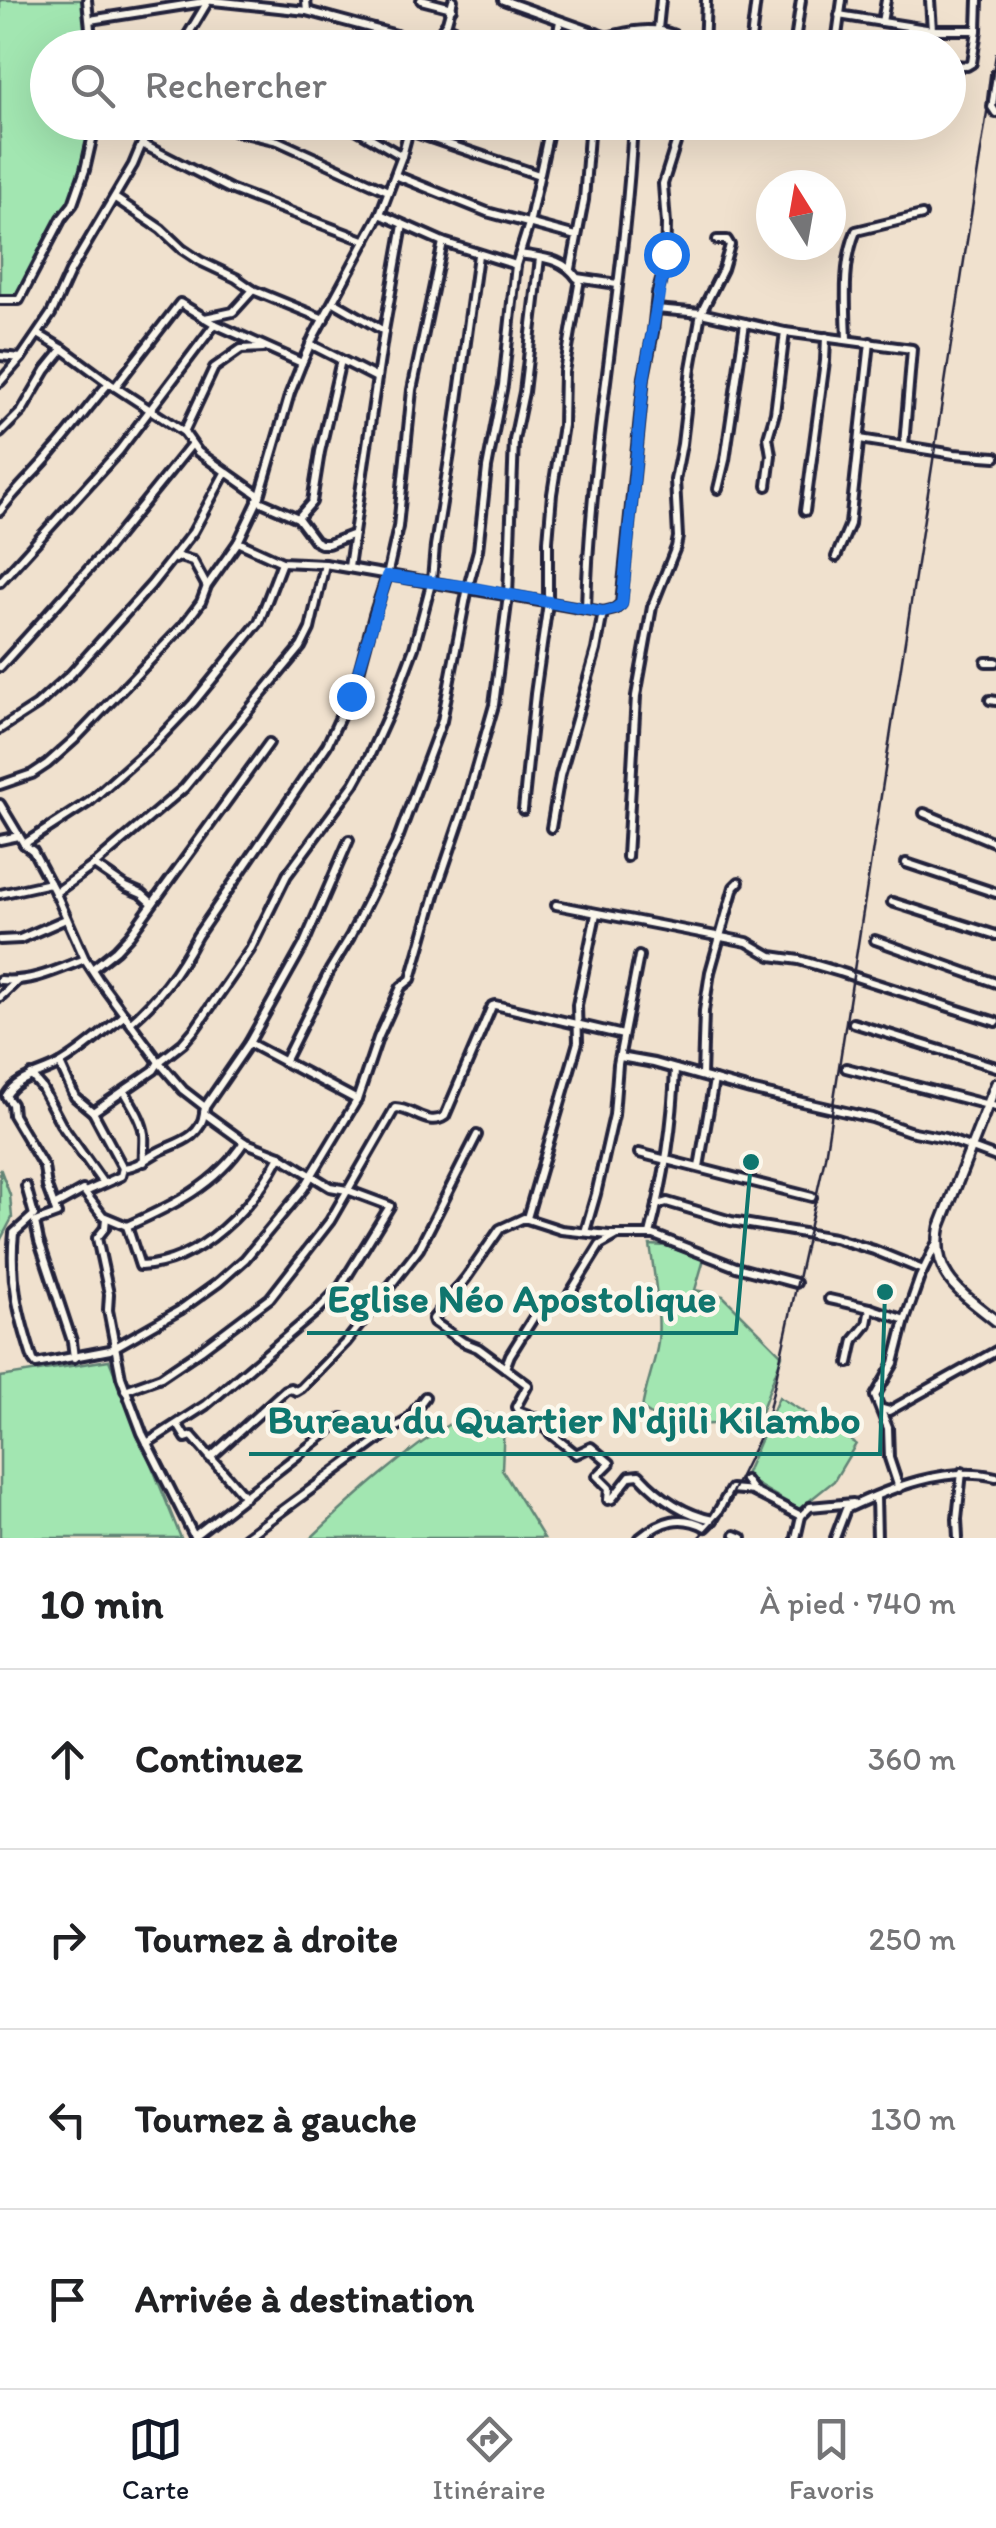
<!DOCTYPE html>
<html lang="fr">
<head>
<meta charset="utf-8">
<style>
	:root { --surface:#fff; --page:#f6f6f6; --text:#202124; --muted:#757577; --line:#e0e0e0; --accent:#111827 }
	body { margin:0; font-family:Itim,sans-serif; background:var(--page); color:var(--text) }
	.compass { position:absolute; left:756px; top:170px; width:90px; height:90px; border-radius:50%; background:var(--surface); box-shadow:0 10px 40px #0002; rotate:349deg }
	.stop { position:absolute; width:30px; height:30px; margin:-22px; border:8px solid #1a73e8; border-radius:50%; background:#fff }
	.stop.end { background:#1a73e8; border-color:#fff; box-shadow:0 2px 10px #0008 }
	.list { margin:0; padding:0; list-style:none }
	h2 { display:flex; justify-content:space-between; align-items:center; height:130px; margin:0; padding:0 40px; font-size:42px }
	h2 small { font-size:32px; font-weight:400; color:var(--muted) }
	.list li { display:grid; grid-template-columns:65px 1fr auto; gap:30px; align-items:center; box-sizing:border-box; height:180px; padding:0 40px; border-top:2px solid var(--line) }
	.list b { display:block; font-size:38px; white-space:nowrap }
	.list em { font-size:32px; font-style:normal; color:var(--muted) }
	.icon { flex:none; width:55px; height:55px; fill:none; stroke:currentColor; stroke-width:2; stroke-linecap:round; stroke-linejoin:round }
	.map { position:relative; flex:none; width:996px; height:1538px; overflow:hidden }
	.search { position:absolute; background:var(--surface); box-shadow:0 10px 40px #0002; left:30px; right:30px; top:30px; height:110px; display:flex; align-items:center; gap:25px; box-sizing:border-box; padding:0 35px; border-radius:55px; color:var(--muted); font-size:38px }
	.sheet { height:850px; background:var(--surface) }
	nav { display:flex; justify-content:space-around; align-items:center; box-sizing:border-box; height:140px; border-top:2px solid var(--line); background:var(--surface); font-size:28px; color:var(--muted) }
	nav a { display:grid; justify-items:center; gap:5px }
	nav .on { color:var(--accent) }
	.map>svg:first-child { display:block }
	.green { fill:#a2e6b1; stroke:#628476; stroke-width:2.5 }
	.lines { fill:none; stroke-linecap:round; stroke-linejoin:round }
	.minor-casing { stroke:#22223b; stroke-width:14 }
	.tertiary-casing { stroke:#22223b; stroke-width:15 }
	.minor { stroke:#fbf7ec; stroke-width:6 }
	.tertiary { stroke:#fbf7ec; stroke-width:8 }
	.rail { stroke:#22223b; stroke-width:2.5 }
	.route { stroke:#1a73e8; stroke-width:12 }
	.leader { fill:none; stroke:#0f766e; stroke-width:4 }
	.callout-dot { fill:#0f766e; stroke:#fbf7ec; stroke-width:4 }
	.callout-label { font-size:40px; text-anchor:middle; font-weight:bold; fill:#0f766e; stroke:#fbf7ec; stroke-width:9; stroke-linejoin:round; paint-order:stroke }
</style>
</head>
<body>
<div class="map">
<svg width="996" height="1538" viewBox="0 0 996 1538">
	<rect width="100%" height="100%" fill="#f0e1ce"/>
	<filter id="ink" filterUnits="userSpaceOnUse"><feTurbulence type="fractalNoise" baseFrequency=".01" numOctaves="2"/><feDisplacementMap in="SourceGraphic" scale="20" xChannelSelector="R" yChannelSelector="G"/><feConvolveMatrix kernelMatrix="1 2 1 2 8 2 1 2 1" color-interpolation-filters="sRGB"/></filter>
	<g filter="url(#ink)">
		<g class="green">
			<path d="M0,0H86L90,47L48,48V122L94,123L85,167L65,215L18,300H0Z"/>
			<path d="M0,1168L10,1195L12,1218L0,1241Z"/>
			<path d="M650,1245L666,1246L704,1259L695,1290L723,1296L782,1355L757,1423C717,1420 677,1435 642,1409C645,1388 653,1369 657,1348C662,1322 654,1271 650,1245Z"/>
			<path d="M109,1360L181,1538H0V1377Z"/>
			<path d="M779,1397L856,1444L834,1481L799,1509L744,1477Z"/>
			<path d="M487,1413L504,1421L502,1470L544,1538H311C357,1494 403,1453 457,1419L454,1426Z"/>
		</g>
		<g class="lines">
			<g class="minor-casing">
				<g id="minor">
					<path d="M87,0L92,48"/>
					<path d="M204,0L307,11L445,48"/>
					<path d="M306,0L307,11"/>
					<path d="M421,0L452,8"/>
					<path d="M503,0L607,37C628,31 653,26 674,35L678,48"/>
					<path d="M839,15L932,30H977"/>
					<path d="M90,20L204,2"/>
					<path d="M882,22L886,0"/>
					<path d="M445,26L498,48"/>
					<path d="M658,29L661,0"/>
					<path d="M632,32L633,48"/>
					<path d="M182,44L217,48"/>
					<path d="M431,46L447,22L453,0"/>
					<path d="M180,48L207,3"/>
					<path d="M555,48L560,21"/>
					<path d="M594,48L596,33"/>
					<path d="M704,48L706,0"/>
					<path d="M750,48L756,0"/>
					<path d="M794,48L801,0"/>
					<path d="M839,48L837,36L842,0"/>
					<path d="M930,48L932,30L930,0"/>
					<path d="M948,60L955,65L967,66L972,63L977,30L978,0"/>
					<path d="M996,74L992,107L996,113"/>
					<path d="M198,122L278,141L388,191"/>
					<path d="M344,122L402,156"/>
					<path d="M520,122L550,132"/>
					<path d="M410,131L539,175"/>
					<path d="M921,131L923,122"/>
					<path d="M142,144L230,189L366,241"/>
					<path d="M395,175L487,212L576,236"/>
					<path d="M115,198L161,229L182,249L200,261L236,278L253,290L324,319"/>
					<path d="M380,214L443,242L516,265"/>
					<path d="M520,254C543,258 563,258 577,278L617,284"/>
					<path d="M571,269L584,200L590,122"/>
					<path d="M0,300H19L62,218L73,204L85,170L96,122"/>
					<path d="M334,302L384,331"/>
					<path d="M656,309L701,313L785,332L912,349L904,445"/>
					<path d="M205,318L233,312L253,290"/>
					<path d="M38,334L63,349"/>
					<path d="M847,340C846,305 842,264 856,231L922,215"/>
					<path d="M310,344L377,378"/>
					<path d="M0,356L21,358"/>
					<path d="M0,382L21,358L51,314L70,272L133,165L151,122"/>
					<path d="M115,387L180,303L215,324L302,363"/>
					<path d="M184,432L214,368L241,349L263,348"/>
					<path d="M0,433L22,411L46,370L63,349L109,383L184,432L198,452L260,496"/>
					<path d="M860,439L954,454L996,457"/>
					<path d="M767,486L771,455L768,437L775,413L785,332"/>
					<path d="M718,489L725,460L745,323"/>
					<path d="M257,500L298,518L315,541L321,544H328L354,534"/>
					<path d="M0,511C16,489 36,472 53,451C73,429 89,405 109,383"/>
					<path d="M805,511L825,361L826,337"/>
					<path d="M298,518L312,502L320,452L341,360"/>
					<path d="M238,542L282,562L325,564L603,612"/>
					<path d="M836,557L850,524L870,342"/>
					<path d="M175,559L179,557L193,561L206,585"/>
					<path d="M349,567L384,331L403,225"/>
					<path d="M0,582L119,451L215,324"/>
					<path d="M586,609C590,446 625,285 633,122"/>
					<path d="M986,662H996"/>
					<path d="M0,667L106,550L191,445"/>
					<path d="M990,700L996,701"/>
					<path d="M0,729L37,705L71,674L151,585L193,532L225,473"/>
					<path d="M0,785L32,774L47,764L75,739L183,626L201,602L207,586L238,542L260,496L290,393L302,363L314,336L380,214L402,156L411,122"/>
					<path d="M0,804L24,844L33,851L57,896L85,959L98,979L159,1062L183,1090L205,1107L204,1113L244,1142L280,1156L330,1187L347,1190L390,1206L341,1286L318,1310L206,1405L147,1443"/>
					<path d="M523,810L535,694L548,603V541L552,494L563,425L564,372L580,279"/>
					<path d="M924,813L996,843"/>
					<path d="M551,828L560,776L596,650L603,612L615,609L621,604L644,377L653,332L657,294L665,266L666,224L663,184L676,143L677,122"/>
					<path d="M0,840L19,836"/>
					<path d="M24,844L89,802L153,745L193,703L259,622L282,562"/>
					<path d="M627,857L636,696L652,607L676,547L678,537L675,480L682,444L691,368L701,313L723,269L730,245L727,240H717"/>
					<path d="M906,863L996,893"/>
					<path d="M94,865L126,887L142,894L152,903"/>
					<path d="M55,893L94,865L184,788L301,647L310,629L325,564"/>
					<path d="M0,894L50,883"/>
					<path d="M892,902L996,935"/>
					<path d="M556,905L747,942L771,956L799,960L840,972L996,1022"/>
					<path d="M0,940L20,939L66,919"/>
					<path d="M875,940L996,983"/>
					<path d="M92,969L116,950L130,935L269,743"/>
					<path d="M0,980C31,983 57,970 85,959"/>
					<path d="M0,997L17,981"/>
					<path d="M131,1022C158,999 181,967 197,936L327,745L356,683L374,615L387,576L398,527L412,390L443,242"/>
					<path d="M853,1023L996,1067"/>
					<path d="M249,1043L357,1100"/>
					<path d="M620,1057L654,1063L750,1090L872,1118L909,1131L945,1138L996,1157"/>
					<path d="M284,1062L330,970L350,937L396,844L442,721L468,587L478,550L487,468L503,385L516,265L529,224L551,122"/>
					<path d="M60,1064L75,1097L93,1112L123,1168"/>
					<path d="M846,1068L996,1107"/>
					<path d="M31,1075L42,1088L61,1124L103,1183"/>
					<path d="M702,1076L704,1011L710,972L734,887L739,882"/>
					<path d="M125,1092C132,1105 142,1119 144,1134C145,1143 143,1152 144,1162"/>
					<path d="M205,1107L249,1043L303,946L349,840"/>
					<path d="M93,1112L154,1070L159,1062L183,1043L195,1029L250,950L287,875L354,784L369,757L392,706L414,648L432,580L435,546L455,422L478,255"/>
					<path d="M639,1153L812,1197"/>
					<path d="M699,1167L714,1080"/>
					<path d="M26,1186L34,1215L14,1233C9,1278 19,1317 33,1360L36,1364L110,1350L180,1310L219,1282L245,1259L304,1188L357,1100L378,1038L401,987L411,979L437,888L466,803L494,705L508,595L514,440L524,392L540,258"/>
					<path d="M85,1192L121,1176L123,1168C140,1166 147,1157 162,1150C180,1142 201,1137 204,1113"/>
					<path d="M657,1205L667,1202L731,1221L834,1238L874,1250L923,1270"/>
					<path d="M54,1206L83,1190L103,1216L127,1226C172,1206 216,1185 244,1142"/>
					<path d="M106,1218L105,1228L97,1238L109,1294L108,1310L121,1377L142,1433L195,1538"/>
					<path d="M527,1218L578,1042L577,1005L596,914"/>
					<path d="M127,1226L140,1266C200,1264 254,1206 280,1156"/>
					<path d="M585,1232L596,1194L614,1115L618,1064L639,956"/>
					<path d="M650,1234C664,1181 673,1124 675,1069"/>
					<path d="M569,1295L600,1245L616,1236"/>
					<path d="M829,1299L870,1308L905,1320"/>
					<path d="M74,1358L72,1341L39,1241L35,1222L57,1214L47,1187L44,1167L13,1115L12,1104L6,1096C18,1076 41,1075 60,1064C83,1051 104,1031 125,1015"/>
					<path d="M849,1363L854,1340L867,1324L870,1308"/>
					<path d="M505,1368L510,1355L542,1304"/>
					<path d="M125,1390L161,1377L201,1350L270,1298L330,1221L395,1108C413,1108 428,1128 445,1116L492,1006L495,1005L623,1035"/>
					<path d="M882,1409L889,1411L996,1351"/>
					<path d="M178,1425L186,1438L192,1436L245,1497"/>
					<path d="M210,1458L285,1390L290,1388L296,1391L301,1388L347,1341L419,1249L477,1135"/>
					<path d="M745,1480L754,1492L801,1516"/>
					<path d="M899,1488L889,1458L888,1428L875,1396L894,1363L905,1320L920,1277L936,1244"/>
					<path d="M876,1497L877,1538"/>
					<path d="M713,1520C683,1514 660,1498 639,1475L630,1476L612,1499L608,1500L609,1488L597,1476L610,1463L591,1447L576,1454L550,1433L536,1418L518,1411L516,1407L528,1385L478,1348L463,1342L434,1322L433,1319L466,1278L500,1229L524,1218L561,1230L609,1235H654L736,1267L796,1283"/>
					<path d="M735,1535L742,1538"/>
					<path d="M194,1536L325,1434L342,1418"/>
					<path d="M245,1538L394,1428L407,1421L425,1397"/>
					<path d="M640,1538C662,1520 681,1514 706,1527L713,1520L731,1489L754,1491"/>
					<path d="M796,1538L801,1516L810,1507L853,1503"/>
					<path d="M835,1538L846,1509C890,1488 948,1465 996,1477"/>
					<path d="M958,1538L957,1519L962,1472"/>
				</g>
			</g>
			<g class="tertiary-casing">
				<path id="tertiary" d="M996,1084L940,1227C930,1276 963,1294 996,1321"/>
			</g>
			<use href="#minor" class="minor"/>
			<use href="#tertiary" class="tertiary"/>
			<path class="rail" d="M699,1538L722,1513L766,1423L825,1157L996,54"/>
		</g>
	</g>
	<g class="lines" filter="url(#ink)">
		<path class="route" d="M351,696L387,576L468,587L603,612L615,609L622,604L644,378L666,254"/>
	</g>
	<path class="leader" d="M751 1162L736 1333H307M885 1292L880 1454H249"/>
	<g class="callout-dot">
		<circle cx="751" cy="1162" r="10"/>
		<circle cx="885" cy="1292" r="10"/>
	</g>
	<g class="callout-label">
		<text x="522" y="1312">Eglise Néo Apostolique</text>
		<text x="564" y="1433">Bureau du Quartier N'djili Kilambo</text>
	</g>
</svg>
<svg class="compass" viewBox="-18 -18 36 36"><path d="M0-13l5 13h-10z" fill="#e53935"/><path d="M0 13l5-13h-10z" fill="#757577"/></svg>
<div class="stop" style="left:666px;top:254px"></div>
<div class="stop end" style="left:351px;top:696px"></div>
<div class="search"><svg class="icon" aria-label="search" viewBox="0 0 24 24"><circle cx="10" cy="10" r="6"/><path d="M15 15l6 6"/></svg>Rechercher</div>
</div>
<section class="sheet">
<h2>10 min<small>À pied · 740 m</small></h2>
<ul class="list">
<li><svg class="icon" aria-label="ahead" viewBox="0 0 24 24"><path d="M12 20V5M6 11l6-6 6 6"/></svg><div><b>Continuez</b></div><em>360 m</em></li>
<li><svg class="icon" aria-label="right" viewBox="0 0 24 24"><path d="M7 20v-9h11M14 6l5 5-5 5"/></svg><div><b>Tournez à droite</b></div><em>250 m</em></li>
<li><svg class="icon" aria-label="left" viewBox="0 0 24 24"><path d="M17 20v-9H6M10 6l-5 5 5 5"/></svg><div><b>Tournez à gauche</b></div><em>130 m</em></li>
<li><svg class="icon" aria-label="arrive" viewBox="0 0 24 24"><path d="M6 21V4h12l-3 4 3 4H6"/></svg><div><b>Arrivée à destination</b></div></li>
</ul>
</section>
<nav>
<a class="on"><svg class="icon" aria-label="map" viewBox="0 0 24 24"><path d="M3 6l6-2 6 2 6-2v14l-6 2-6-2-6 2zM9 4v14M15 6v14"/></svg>Carte</a>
<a><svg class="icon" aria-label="directions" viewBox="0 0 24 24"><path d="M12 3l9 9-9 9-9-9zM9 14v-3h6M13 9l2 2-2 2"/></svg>Itinéraire</a>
<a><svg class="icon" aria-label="saved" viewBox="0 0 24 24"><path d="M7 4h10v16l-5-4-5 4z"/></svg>Favoris</a>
</nav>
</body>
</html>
